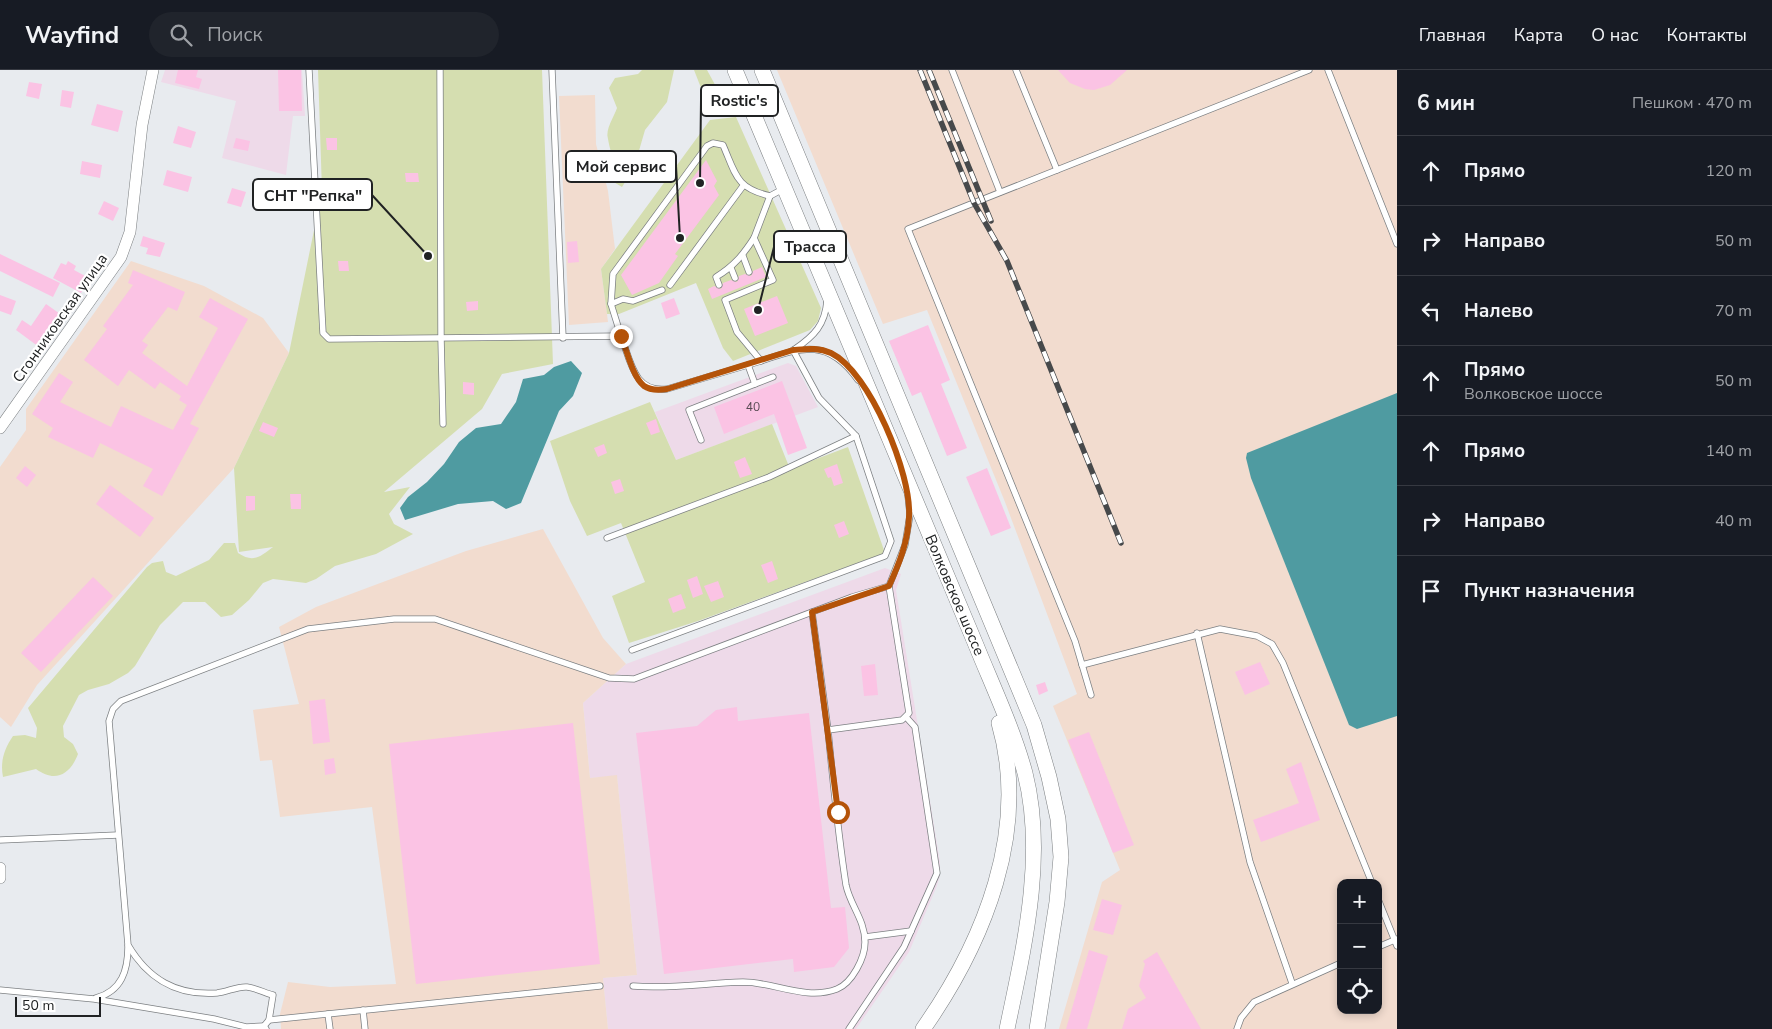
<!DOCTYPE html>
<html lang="ru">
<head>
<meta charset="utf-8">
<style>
	:root { --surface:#171b24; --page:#20242c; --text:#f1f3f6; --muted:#9ea1a6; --line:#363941 }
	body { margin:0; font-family:"Nunito Sans",sans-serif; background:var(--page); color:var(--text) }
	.controls { position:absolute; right:15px; bottom:15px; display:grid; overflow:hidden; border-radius:10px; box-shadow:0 2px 8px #0003 }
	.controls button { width:45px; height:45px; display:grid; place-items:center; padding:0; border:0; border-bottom:1px solid var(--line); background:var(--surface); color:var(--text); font:25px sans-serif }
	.scale { position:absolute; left:15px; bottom:12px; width:86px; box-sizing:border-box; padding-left:5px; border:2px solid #202223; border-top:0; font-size:14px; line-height:18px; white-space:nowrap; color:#202223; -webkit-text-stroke:4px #fff; paint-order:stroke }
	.stop { position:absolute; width:15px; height:15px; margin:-11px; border:4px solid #b45309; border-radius:50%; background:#fff }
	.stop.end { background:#b45309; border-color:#fff; box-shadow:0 1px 5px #0008 }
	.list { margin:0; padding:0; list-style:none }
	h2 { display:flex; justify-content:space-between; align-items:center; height:65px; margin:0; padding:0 20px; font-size:21px }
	h2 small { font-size:16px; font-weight:400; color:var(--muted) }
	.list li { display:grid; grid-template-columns:32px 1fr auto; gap:15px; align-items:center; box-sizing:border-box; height:70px; padding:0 20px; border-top:1px solid var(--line) }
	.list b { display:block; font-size:19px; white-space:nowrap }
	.list p { margin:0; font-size:16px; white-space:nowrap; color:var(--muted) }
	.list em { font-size:16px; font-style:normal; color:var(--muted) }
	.icon { flex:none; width:28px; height:28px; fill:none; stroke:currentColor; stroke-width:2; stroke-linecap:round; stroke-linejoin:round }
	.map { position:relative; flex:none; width:1397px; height:959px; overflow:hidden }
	header { display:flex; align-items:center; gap:30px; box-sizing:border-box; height:70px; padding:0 25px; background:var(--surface); border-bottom:1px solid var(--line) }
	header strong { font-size:24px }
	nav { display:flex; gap:28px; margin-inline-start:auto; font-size:18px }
	.search { width:350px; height:45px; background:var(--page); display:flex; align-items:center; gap:12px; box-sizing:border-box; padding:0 18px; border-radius:28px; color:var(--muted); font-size:19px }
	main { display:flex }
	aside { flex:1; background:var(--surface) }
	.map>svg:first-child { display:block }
	.commercial { fill:#eedae9 }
	.industrial { fill:#f2dccf; fill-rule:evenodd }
	.green { fill:#d5deb0 }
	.water { fill:#4f9ba1 }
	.building { fill:#fbc3e4 }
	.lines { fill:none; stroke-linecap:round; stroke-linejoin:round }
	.service-casing { stroke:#7d8083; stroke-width:7 }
	.minor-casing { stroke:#7d8083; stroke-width:12 }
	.secondary-casing { stroke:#7d8083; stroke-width:16 }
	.service { stroke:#fff; stroke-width:5.5 }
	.minor { stroke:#fff; stroke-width:11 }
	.secondary { stroke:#fff; stroke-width:15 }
	.rail-casing { stroke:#47494b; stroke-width:5.5 }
	.rail { stroke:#fff; stroke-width:4; stroke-dasharray:11; stroke-linecap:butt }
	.route { stroke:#b45309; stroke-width:6 }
	.labels { text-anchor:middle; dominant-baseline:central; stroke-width:4.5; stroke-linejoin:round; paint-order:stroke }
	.number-label { font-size:12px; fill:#574a53 }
	.street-label { font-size:15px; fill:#202223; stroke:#fff }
	.leader { fill:none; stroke:#202223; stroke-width:2 }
	.callout-dot { fill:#202223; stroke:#fff; stroke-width:2 }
	.callout { fill:#fff; stroke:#202223; stroke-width:2 }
	.callout-label { font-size:16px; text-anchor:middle; font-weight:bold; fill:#202223 }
</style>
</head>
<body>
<header>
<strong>Wayfind</strong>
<div class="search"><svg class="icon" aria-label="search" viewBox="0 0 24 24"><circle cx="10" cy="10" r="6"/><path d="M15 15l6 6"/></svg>Поиск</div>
<nav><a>Главная</a><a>Карта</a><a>О нас</a><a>Контакты</a></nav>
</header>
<main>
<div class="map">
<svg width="1397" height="959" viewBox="0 0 1397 959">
	<rect width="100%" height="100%" fill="#e8ebef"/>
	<g class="commercial">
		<path d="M165,0H302L305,46H293L286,105L222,88L236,31L161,12Z"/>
		<path d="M788,293L796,296L818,337L676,390L655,342Z"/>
		<path d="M885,498L901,504L896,520L940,793V806L936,818L909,882L856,959H608L603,908L637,905L617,706L590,708L583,633L626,594Z"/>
	</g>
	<g class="industrial">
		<path d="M777,0H1397V959H1059L1102,812L1120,800L1053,636L1077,624L1005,432L927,240L883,254ZM1341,813H1378V940H1341Z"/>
		<path d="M595,25L596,74L608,121L615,179L601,199L608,252L569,255L559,26Z"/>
		<path d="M131,191L204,216L263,248L289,283L234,398L37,615L11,657L0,647V397L26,360V339Z"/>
		<path d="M543,459L603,568L626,594L583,633L590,708L617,705L637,905L603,908L608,959H281L280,944L288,912L330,917L396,914L372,737L280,747L272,690L260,691L253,640L299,634L279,557L316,537L466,481Z"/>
	</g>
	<g class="green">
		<path d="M318,0H542L553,294L502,304L482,339L384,422L410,417L389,444L394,454L413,464L376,484L335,496L316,509L306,513L273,509L263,513L249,530L232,545L221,547L205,532H183L160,555L135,596L128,603L109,614L88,620L79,625L63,656L64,667L73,674L78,684C70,705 55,713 36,699L3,707C0,692 4,679 13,666L25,665L36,668L37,658L28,638L147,497L152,493L163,491L166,502L176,506L209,490L224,473H235L238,483C253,493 260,487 273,477L239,482L234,398L289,283L322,121Z"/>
		<path d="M642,0H674L667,32L645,60L634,98L622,117L612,111L607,100C614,82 611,86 608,69C605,59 614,47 617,38L609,18L615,8L638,4Z"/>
		<path d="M694,0H707L725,33L714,35L705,28Z"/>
		<path d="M736,47L821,238L818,251L810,260L733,291L723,278L696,213L619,244H607L601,199L710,50Z"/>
		<path d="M650,332L676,390L772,354L790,399L848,377L885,483L698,551L629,573L612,526L645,512L621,453L587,466L570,431L550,371Z"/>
	</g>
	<g class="water">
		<path d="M571,291L582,303L573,326L559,341L521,433L506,439L493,431L458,434L405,450L400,438L408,427L427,412L444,394L459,372L476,358L501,354L516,332L523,309L544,305L554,297Z"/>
		<path d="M1397,323V646L1357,659L1349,655L1251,408L1246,388L1247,383Z"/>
	</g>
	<g class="building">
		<path d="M178,0H198L196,7L202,9L199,19L175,13Z"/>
		<path d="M278,0H301L302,41H279Z"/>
		<path d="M1058,0H1127L1110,15L1094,20L1085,19L1070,13Z"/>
		<path d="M29,12L42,14L39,29L26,26Z"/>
		<path d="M62,20L74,22L71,38L60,36Z"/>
		<path d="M97,34L123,41L118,62L91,55Z"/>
		<path d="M178,56L196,62L191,78L173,73Z"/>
		<path d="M236,68L250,71L248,81L233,78Z"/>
		<path d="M326,68H337V80H327Z"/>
		<path d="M706,90L717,111L714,116L719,125L675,184L678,186L659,213L632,225L621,205Z"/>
		<path d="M82,91L102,95L100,108L80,104Z"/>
		<path d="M167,100L192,107L188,122L163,115Z"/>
		<path d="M405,103H418L419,112H406Z"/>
		<path d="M232,118L246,122L241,137L227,133Z"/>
		<path d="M104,131L119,138L113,151L98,144Z"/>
		<path d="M143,166L165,173L160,187L146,184L148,178L140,176Z"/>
		<path d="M577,171L579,192L568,193L567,172Z"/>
		<path d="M0,184L60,213L53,227L0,201Z"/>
		<path d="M68,191L76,196L74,200L89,208L81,223L53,208L61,193L66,195Z"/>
		<path d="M338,191H348L349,201H339Z"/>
		<path d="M762,197L766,207L712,229L708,219L714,216L721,219L723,213L731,210L737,212L739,206L745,204L751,206L753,201Z"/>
		<path d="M133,200L185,222L177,241L168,237L142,271L148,275L142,283L187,316L218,258L199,247L210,228L248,249L190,354L199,358L162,426L143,416L153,399L100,373L93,388L48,367L53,358L32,344L59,303L73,312L60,332L111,357L121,336L173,360L187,335L179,330L181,326L160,312L155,319L129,300L118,316L84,290L107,259L103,256L133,215L128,213Z"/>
		<path d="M0,225L16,231L11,245L0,241Z"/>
		<path d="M777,226L788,253L755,266L744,239Z"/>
		<path d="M674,228L680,244L666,249L661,233Z"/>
		<path d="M478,231V240L467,241L466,232Z"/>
		<path d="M46,234L63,246L39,277L16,260L22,250L31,256Z"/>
		<path d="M928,255L950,310L941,314L967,378L947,386L921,322L912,326L889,271Z"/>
		<path d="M782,311L807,378L788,385L774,344L724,364L714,337Z"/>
		<path d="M463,312L474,313V325L463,324Z"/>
		<path d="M656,349L660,362L651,365L646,353Z"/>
		<path d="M263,352L278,358L274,367L259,361Z"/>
		<path d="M604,374L607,383L598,387L594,378Z"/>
		<path d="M745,387L752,404L740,408L734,392Z"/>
		<path d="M837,394L843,413L834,416L831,407L828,408L824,399Z"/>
		<path d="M25,396L36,405L27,417L16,408Z"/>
		<path d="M987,398L1011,458L991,466L966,407Z"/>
		<path d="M620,409L624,421L615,424L611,412Z"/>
		<path d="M110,415L154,448L140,467L96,434Z"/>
		<path d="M290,424H301V439H291Z"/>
		<path d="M246,426H255V440L246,441Z"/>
		<path d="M844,451L849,464L839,468L834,455Z"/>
		<path d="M772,491L778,509L768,513L761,495Z"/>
		<path d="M697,506L703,524L693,528L687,510Z"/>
		<path d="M93,507L113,526L41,602L21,583Z"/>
		<path d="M718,511L724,527L711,532L704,516Z"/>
		<path d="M681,524L686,538L673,543L668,529Z"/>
		<path d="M1260,592L1270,614L1245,625L1235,602Z"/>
		<path d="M875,594L878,625L864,626L861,596Z"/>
		<path d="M1045,612L1048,621L1039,625L1036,615Z"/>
		<path d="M325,629L330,672L313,674L309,631Z"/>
		<path d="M737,637L738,651L809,643L831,838L845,837L849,878L834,897L794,902L793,889L664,904L636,663L697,656L716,640Z"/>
		<path d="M573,653L600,894L416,914L389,674Z"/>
		<path d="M1089,662L1134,775L1113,783L1068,670Z"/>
		<path d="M334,688L336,703L325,705L324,690Z"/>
		<path d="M1301,692L1320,750L1261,772L1253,750L1299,733L1286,699Z"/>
		<path d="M1102,829L1122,835L1113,865L1093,860Z"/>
		<path d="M1089,880L1108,886L1087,959H1066Z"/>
		<path d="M1157,882L1201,959H1122L1128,939L1146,928L1139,916L1145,894L1143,891Z"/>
	</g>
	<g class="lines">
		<g class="service-casing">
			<g id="service">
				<path d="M309,0L323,263L329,269L621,266C631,292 634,323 667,319L761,291"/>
				<path d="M440,0L441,268L443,354"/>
				<path d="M552,0L563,268"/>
				<path d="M952,0L1000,122"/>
				<path d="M1016,0L1057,100"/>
				<path d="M1328,0L1397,174"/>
				<path d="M783,119L770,126L754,168L773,210L725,230L737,262L761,291C804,276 829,269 858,310"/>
				<path d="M743,186L749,202"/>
				<path d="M731,198L735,208"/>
				<path d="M670,215L743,116"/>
				<path d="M719,215L716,207C734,196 743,185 754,168"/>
				<path d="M611,234L623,229L633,231L662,220"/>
				<path d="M621,266L611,234L613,204L707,76L713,73L723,75C736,105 736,118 770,126"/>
				<path d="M795,279C814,266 825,255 827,231"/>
				<path d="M755,314L773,307"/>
				<path d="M701,370L689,340L755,314L748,295"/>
				<path d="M607,468L769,407L856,366L819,328L793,280"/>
				<path d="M812,542L828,660"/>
				<path d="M1197,563L1250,792L1292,913"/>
				<path d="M632,580L885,486L891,471L856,366"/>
				<path d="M1082,595L1220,559L1257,566L1272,574L1283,593L1372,813"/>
				<path d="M1091,625L1075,571L908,159L1309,0"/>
				<path d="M0,770L118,765"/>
				<path d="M1378,829L1397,876"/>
				<path d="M865,867L911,861"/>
				<path d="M1378,877L1397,869"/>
				<path d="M633,916C672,919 705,913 743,912C774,912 806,931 837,919C852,913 865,888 865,872C865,850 850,835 846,815C838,764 833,711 828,660L902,650L909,643L889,516L905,475L910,445L908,426"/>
				<path d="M0,920L94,929L214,949L246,957L264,956L266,959"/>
				<path d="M96,928C122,921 128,900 128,876"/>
				<path d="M363,940L365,959"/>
				<path d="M328,944L330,959"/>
				<path d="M269,950L600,916"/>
				<path d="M264,956L269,950L273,925C265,923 256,918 247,917C238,916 227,922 217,923C176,926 148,909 128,875L109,651L113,639L121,631L308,559L394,549H435L609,608L634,609L852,527L889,516"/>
				<path d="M849,959L904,877L937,803L915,657L906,647"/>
				<path d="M1237,959L1241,948L1254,932L1341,893"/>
			</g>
		</g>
		<g class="minor-casing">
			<g id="minor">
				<path d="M0,358L121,187L130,162L142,55L153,0"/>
				<path d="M0,798V808"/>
			</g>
		</g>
		<g class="secondary-casing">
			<g id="secondary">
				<path d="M735,0L976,575C993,617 1013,659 1025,703C1046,786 1024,877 1007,959"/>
				<path d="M762,0L1034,655L1049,707L1058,749L1061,787L1057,832L1037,959"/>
				<path d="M923,959C984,872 1030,760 999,653"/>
			</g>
		</g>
		<use href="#service" class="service"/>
		<use href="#minor" class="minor"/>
		<use href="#secondary" class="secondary"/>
		<g class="rail-casing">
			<g id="rail">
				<path d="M920,0L974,133L1007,191L1121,473"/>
				<path d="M929,0L991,151"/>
			</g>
		</g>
		<use href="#rail" class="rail"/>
	</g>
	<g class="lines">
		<path class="route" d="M621,266C627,280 632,306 644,316C651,321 660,320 667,319L793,280C806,279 818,277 831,283C870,302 912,405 909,447C908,472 899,494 889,516L812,542L838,742"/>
	</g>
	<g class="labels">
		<g class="number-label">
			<text x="753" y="337">40</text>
		</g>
		<g class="street-label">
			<text transform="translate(60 248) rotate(-55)">Сгонниковская улица</text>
			<text transform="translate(955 525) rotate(67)">Волковское шоссе</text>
		</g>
	</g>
	<path class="leader" d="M700 113L701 30M680 168L676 96M428 186L372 125M758 240L774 177"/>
	<g class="callout-dot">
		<circle cx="700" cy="113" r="5"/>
		<circle cx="680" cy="168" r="5"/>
		<circle cx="428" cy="186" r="5"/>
		<circle cx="758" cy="240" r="5"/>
	</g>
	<g class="callout">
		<rect x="701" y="15" width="77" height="31" rx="5"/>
		<rect x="566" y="81" width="110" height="31" rx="5"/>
		<rect x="253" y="109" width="119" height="31" rx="5"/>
		<rect x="774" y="161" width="72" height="31" rx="5"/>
	</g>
	<g class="callout-label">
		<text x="739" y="36">Rostic's</text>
		<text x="621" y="102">Мой сервис</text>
		<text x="313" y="131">СНТ "Репка"</text>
		<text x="810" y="182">Трасса</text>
	</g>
</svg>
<div class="controls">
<button>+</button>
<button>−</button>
<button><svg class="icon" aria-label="locate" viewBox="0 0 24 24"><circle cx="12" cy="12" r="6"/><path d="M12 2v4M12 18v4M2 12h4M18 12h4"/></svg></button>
</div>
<div class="scale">50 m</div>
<div class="stop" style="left:838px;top:742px"></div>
<div class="stop end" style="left:621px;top:266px"></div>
</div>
<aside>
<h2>6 мин<small>Пешком · 470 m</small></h2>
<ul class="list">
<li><svg class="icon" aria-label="ahead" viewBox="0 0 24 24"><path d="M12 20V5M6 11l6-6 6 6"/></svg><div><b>Прямо</b></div><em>120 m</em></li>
<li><svg class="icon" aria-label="right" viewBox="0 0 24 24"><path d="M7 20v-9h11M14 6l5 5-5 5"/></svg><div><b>Направо</b></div><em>50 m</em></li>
<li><svg class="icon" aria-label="left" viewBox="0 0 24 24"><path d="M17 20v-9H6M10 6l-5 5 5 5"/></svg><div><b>Налево</b></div><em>70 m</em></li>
<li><svg class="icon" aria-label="ahead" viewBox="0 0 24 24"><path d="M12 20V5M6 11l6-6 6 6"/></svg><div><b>Прямо</b><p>Волковское шоссе</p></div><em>50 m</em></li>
<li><svg class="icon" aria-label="ahead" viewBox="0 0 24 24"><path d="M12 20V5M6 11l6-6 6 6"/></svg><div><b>Прямо</b></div><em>140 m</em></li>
<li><svg class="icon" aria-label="right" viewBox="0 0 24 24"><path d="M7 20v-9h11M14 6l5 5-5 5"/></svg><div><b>Направо</b></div><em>40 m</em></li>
<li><svg class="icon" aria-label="arrive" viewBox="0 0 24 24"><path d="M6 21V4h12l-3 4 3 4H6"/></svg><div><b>Пункт назначения</b></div></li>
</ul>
</aside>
</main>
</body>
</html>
